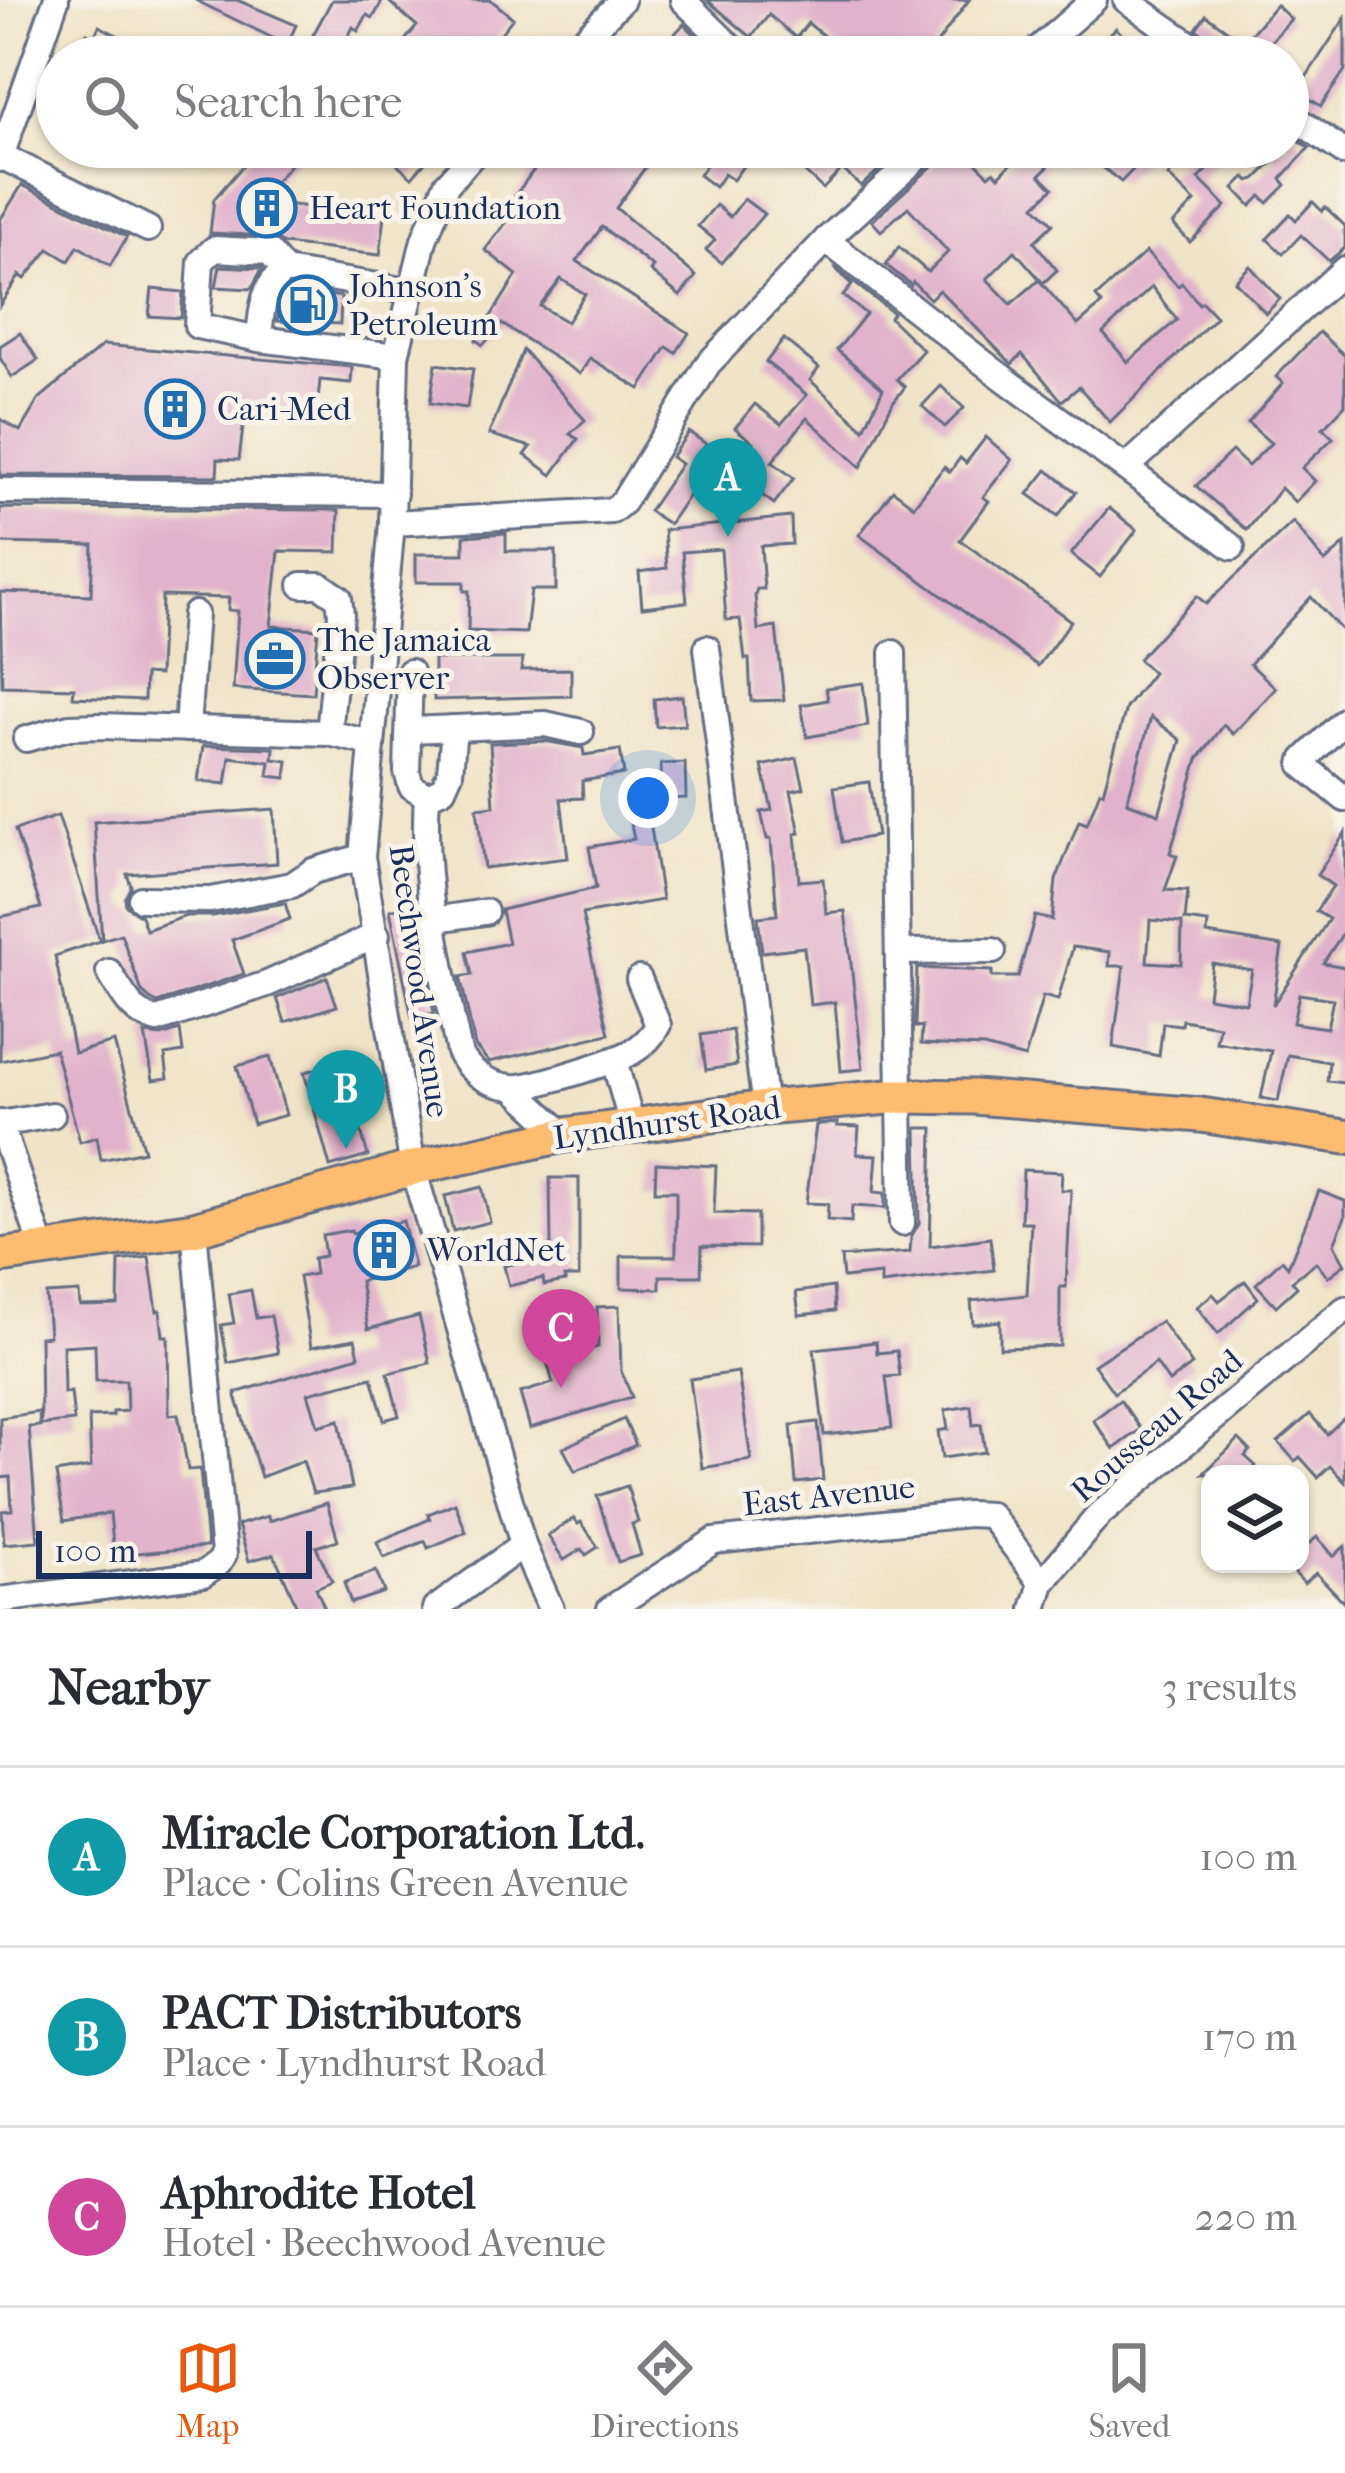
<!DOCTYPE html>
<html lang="en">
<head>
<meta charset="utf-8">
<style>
	:root { --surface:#fff; --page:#f7f7f7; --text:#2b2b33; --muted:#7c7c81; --line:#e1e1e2; --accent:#ea580c }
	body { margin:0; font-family:"IM FELL French Canon",serif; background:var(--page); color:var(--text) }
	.controls { position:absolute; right:36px; bottom:36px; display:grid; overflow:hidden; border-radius:24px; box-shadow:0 3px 9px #0004 }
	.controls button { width:108px; height:108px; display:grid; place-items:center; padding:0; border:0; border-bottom:3px solid var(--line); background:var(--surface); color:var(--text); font:60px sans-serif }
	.scale { position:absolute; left:36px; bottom:30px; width:276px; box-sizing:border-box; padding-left:12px; border:6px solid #1b2f5e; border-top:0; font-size:33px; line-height:42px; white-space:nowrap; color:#1b2f5e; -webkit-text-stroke:9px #f7f3e8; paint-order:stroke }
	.you { position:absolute; left:648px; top:798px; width:42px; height:42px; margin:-30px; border:9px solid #fff; border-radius:50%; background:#1a73e8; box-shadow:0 0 0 18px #1a73e833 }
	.badge { display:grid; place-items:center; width:78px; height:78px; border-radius:50%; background:var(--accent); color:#fff; font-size:39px; font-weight:700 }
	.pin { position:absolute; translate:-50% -99px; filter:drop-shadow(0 3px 6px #0008) }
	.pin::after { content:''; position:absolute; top:63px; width:42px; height:36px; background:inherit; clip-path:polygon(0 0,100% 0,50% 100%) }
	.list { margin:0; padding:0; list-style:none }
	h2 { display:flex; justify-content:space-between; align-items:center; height:156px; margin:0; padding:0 48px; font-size:51px }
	h2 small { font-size:39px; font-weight:400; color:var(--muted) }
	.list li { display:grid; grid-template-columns:78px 1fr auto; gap:36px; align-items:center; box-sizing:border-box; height:180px; padding:0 48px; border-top:3px solid var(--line) }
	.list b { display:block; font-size:45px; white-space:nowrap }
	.list p { margin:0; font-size:39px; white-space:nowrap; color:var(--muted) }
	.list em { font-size:39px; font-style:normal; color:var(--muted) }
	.icon { flex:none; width:66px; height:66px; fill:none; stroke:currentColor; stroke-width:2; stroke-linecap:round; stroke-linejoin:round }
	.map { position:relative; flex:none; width:1345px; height:1609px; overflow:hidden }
	.search { position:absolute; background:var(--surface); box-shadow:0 3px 9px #0004; left:36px; right:36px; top:36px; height:132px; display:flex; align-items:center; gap:30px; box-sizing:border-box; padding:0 42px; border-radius:66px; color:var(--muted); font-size:45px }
	.sheet { height:696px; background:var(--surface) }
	nav { display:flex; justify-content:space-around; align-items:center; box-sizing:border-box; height:168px; border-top:3px solid var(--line); background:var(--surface); font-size:33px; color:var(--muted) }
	nav a { display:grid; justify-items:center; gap:6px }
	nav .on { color:var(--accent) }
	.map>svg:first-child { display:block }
	.building { fill:#e1b2cb; fill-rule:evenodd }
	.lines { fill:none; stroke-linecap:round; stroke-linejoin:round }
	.minor-casing { stroke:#656e83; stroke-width:30 }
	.major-casing { stroke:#656e83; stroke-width:39 }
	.minor { stroke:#fff; stroke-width:24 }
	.major { stroke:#fdbc70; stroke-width:33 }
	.labels { text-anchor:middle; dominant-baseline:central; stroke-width:10; stroke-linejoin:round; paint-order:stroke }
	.poi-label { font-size:33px; fill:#1b2f5e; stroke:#f7f3e8; text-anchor:start }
	.street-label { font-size:33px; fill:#1b2f5e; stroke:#f7f3e8 }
</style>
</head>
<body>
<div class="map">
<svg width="1345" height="1609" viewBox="0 0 1345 1609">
	<rect width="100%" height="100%" fill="#f7f3e8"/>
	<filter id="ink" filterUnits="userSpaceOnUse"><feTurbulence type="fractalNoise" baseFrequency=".00833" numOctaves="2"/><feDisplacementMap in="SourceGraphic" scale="24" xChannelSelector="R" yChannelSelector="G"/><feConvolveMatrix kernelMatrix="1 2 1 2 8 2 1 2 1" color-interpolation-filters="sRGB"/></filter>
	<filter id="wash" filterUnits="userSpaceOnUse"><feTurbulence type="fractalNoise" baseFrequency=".004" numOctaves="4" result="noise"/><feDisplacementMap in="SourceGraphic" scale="48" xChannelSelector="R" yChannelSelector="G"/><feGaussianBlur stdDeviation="2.7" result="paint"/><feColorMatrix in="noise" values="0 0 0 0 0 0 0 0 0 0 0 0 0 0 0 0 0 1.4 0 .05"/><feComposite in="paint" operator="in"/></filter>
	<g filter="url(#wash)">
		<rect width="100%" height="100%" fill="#efe4c7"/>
		<g id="blocks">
			<g class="building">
				<path d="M195,0H237L296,25L287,45Z"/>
				<path d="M332,0H383L373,18L367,15L358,31L353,27L341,50L313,35Z"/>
				<path d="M387,0H491L513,18L482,57H391L417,26Z"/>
				<path d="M707,0H969L927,57H849L808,23L796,38L769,15L751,37Z"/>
				<path d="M1276,5L1291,19L1257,57H1231Z"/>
				<path d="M1206,15L1241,40L1230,55L1196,29Z"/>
				<path d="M1345,18V70L1321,106L1297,91Z"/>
				<path d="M684,24L716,55L714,57H687L669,40Z"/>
				<path d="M99,26L161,57H75L87,33L94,37Z"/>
				<path d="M1116,28L1127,40L1129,37L1149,57H1087Z"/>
				<path d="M1288,133L1309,148L1281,179L1286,185L1268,203L1261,196L1251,206L1234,188L1245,177L1249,181L1256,179L1277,158L1265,147H1288Z"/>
				<path d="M259,147H305L259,201L385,216L380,255L284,244L270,236L210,233L214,199Z"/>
				<path d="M378,147H438L412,177Z"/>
				<path d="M560,147H660L616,208L696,276L680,296L650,271L653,267L602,227L577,261L689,333L676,353L667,347L640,389L590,358L580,374L502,324L483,345L476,340L517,275L485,250L522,202L514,197L541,160L547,165ZM561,279L585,294L567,322L540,306Z"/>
				<path d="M719,147L746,162L733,180L724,174L715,187L699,175Z"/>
				<path d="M778,147H839L848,155L860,147L882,167L861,186L842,169L823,189Z"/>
				<path d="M948,147H960L989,175L994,171L999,176L1027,147H1055L1042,161L1048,167L1040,175L1053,188L1035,206L1053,224L1034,242L1057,270L1043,283L1015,251L987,279L1011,304L1039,280L1078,325L1102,304L1096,297L1146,252L1178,286L1182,283L1199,304L1202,302L1216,317L1110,422L1079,387L1062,401L1022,354L1012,364L939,290L930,299L913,282L911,285L886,265L899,247L928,272L948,252L908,207L881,231L872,221L940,159ZM1152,287L1177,320L1128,362L1103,333Z"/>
				<path d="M1077,147H1155L1121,182Z"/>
				<path d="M1169,147H1229L1199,179L1226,206L1190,242L1173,224L1195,202L1168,176L1183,160Z"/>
				<path d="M22,185L127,237L110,266L78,246L69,261L49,249L25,279L20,275L0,305V220Z"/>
				<path d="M744,199L764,214L722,263L706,250L715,240L698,226L716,205L730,217Z"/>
				<path d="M1313,202L1322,211L1325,207L1345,226V248L1329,261L1301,235L1283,254L1267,239L1290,214L1296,220Z"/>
				<path d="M220,266L261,268L262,269L251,289L216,287Z"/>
				<path d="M1250,266L1280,299L1266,313L1235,281Z"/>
				<path d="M834,267L893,313L890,318L923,350L897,379L905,387L893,402L861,467L807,418L772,462L794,478L774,504L738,477L727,493L702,476L669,524L649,511L681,464L671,457L689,432L709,446L705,452L733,470L753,442L735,428L755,404L781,424L807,395L766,362L784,339L819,368L810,380L864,429L883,389L837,350L866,314L843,296L852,285Z"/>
				<path d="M289,288L341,297L340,324L277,321L282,299Z"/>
				<path d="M152,289L183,292L181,318L149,316Z"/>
				<path d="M1319,332L1345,356V405L1323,428L1333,438L1302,468L1315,481L1295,502L1281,488L1247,530L1196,486L1232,451L1248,466L1271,443L1248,423L1283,383L1276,377Z"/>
				<path d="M20,333L38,360L12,377L0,358V346Z"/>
				<path d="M103,345L352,367L351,383L320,380L316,423L244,420L239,460L218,459L217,476L0,475V419L20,431L39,399Z"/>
				<path d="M523,350L585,420L570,434L578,439L552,475L525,455L531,447L489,434Z"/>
				<path d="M436,364L473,369L467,408L430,403Z"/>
				<path d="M941,386L964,408L945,427L922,406Z"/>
				<path d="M986,437L1012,460L983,497L989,501L960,540L1071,621L1038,666L859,535L893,490L914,506L944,467L950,472L960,458L966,463Z"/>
				<path d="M1047,470L1076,492L1058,516L1028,494Z"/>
				<path d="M0,508L339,510L338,552L279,551L271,626L318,629L313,694L233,689L238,611L228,610L229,598L162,596L159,675L145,674L144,700L73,697L74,688L2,686L0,592L91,595L93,545L0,543Z"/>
				<path d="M1109,508L1137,530L1100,577L1071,554Z"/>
				<path d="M791,517L792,544L761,546L764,589H757L755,595L758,630L776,627L784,700L751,701L749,659H745L740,619L726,620L721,549L682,552L687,602L642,607L639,572L667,568L664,530Z"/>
				<path d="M1293,522L1325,562L1345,544V634L1311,597L1250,664L1276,688L1233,734L1224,725L1198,759L1170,853L1177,856L1165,890L1188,891L1185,920L1208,923L1207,934L1282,946L1273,1005L1329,919L1316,911L1333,886L1317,875L1345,833V930L1323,963L1345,967V1083L1327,1081L1329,1062L1288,1055L1278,1101L1261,1098L1271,1051L1216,1042L1219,1026L1182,1020L1181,1025L1163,1023L1159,1056L1113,1047L1124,966H1109L1110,952L1073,947L1058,1000L1043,996L1025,1058L984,1047L921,1044L922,1027H915L917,968L992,971V977H1018L1035,916L1052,920L1056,880L1079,821L1087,824L1100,791L1103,792L1126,708L1153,673L1138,659L1197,596L1206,604ZM1151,717L1181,740L1159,814L1127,802ZM1150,920L1182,923L1181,964L1147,962ZM1212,963L1252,970L1246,1003L1208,997ZM1299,994L1333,999L1327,1028L1293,1023Z"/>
				<path d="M506,533V551H556V590H531L526,633L468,631L469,591H464V582H416V554H464V536Z"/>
				<path d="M434,659H523L521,670L571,669V696L434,700Z"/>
				<path d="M863,683L868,726L807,737L801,705L828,700L826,688Z"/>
				<path d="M682,696L685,725L656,727L654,699Z"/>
				<path d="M544,741L583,748L584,755L620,750L624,774L582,781L583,798L561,799L568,858L484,868L477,808L494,806L490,743Z"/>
				<path d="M203,746L274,748L273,759L288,761L286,778L268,776L270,762L230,757L226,784L198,781Z"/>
				<path d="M797,758L804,788L791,791L800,833L795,834L799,881L823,879L826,913L845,911L863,1069L841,1071L835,1002L810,1005L804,947L762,952L758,917L777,915L771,839H767L761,812L772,810L762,766Z"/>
				<path d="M685,763L686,798L662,799L661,764Z"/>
				<path d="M869,782L877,836L842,842L834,787Z"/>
				<path d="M274,809L277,863L127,874L131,886L125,898L126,906L141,916L146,930L186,916H213L285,903L290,919L232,940L244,974L157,1003L150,999L142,992L121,934L102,940L94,822Z"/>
				<path d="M58,816L100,941L55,956L74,1053L114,1042L144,1151L101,1160L97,1137L80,1142L55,1050L0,1061V917L41,908L15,830Z"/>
				<path d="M650,821L662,900L582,914L609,1034L489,1062L475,1046L462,985L460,977L472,975L467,952L508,943L501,910L596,888L589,847L634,839L631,824Z"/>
				<path d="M413,905L434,1013L412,1018L390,910Z"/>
				<path d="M327,977L337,1006L285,1022L277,998Z"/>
				<path d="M180,1030L183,1052L165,1055L168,1078L153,1080L145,1034L161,1036Z"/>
				<path d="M732,1030L737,1065L706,1070L701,1035Z"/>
				<path d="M270,1057L286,1115L253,1124L237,1066Z"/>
				<path d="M336,1064L342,1089L331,1092L342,1137L361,1131L368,1156L330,1167L304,1072Z"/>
				<path d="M838,1123L837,1126L859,1127L857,1154L877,1155L874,1192L885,1193V1208L852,1206L851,1222L827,1220L828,1204L806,1203L816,1125Z"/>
				<path d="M917,1128H933L930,1246L990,1238L994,1270L881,1284V1274L843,1278L841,1257L910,1252L911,1237L919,1223Z"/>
				<path d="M656,1163L716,1166L714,1213L757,1214V1247L702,1246L701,1276H660V1289L621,1288V1256H676V1191H655Z"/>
				<path d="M1023,1170L1062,1172L1061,1190H1071L1066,1287H1060V1346L1000,1348V1321L973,1324L971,1301L1027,1295L1031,1222H1021Z"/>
				<path d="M550,1178H579V1277H564L565,1281L544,1285L543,1278L509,1286L504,1266L540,1257L539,1248L551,1246Z"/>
				<path d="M482,1187L490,1222L453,1231L445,1196Z"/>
				<path d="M1319,1191L1345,1201V1217L1334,1244L1345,1264L1328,1277L1316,1262L1292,1281L1297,1287L1276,1306L1256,1284L1282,1260L1288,1267Z"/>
				<path d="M403,1221L414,1267L360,1281L368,1329L419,1316L430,1363L388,1373L399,1416L384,1420L372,1377L308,1393L318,1426L339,1420L352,1488L313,1493L303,1461L261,1477L235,1393L359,1356L355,1339L311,1347L299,1277L315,1274L313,1258L325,1256L322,1235L351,1230L352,1233Z"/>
				<path d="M149,1257L157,1311L160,1310L163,1336H168L169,1415L178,1414L188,1470L200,1469L207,1547L114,1555L110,1513L64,1521L56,1473L91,1467L89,1417L113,1416V1412L127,1411L126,1380L96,1381L95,1344L63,1346L64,1393L71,1392L74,1421L41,1425L40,1337L49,1336L46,1294L79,1292L80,1306L118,1305L119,1261Z"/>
				<path d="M1245,1281L1258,1298L1218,1334L1197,1307L1213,1294L1219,1301Z"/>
				<path d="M833,1287L835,1311L799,1315L796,1292Z"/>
				<path d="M251,1290L256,1318L271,1316L278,1353L228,1363L221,1325L234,1323L229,1294Z"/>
				<path d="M619,1306L621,1371L632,1397L530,1428L520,1393L553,1383L547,1362L598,1347L597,1307Z"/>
				<path d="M1161,1321L1192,1365L1169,1382L1156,1363L1114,1393L1094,1365Z"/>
				<path d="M876,1342L877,1353L897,1351L900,1376L886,1377L892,1428L824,1435L814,1349Z"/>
				<path d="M738,1372L751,1460L702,1468L690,1379Z"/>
				<path d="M1120,1400L1141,1429L1114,1449L1093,1420Z"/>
				<path d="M971,1406L973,1425L981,1424L985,1452L942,1458L938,1431L948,1429L945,1410Z"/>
				<path d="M39,1412L40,1426L29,1427L38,1541L4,1544L2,1511L12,1510L10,1477L0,1478V1418Z"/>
				<path d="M1310,1414L1327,1434L1345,1417V1482L1330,1466L1318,1477L1300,1457L1295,1461L1278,1442Z"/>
				<path d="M624,1419L636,1445L575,1471L563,1448Z"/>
				<path d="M818,1422L823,1480L796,1483L791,1425Z"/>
				<path d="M1239,1439L1250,1450L1245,1456L1256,1466L1248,1474H1203Z"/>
				<path d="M627,1486L638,1522L632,1524L641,1555L618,1562L597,1496Z"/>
				<path d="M327,1503L338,1540L316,1547L332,1581L316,1588L325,1609H298L274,1554L249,1561L238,1525L268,1516L269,1521Z"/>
				<path d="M455,1503L466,1532L428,1548L425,1541L384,1558L377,1542L430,1519L428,1514Z"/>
				<path d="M574,1518L578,1524L581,1522L598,1547L586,1555L582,1549L564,1560L548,1536Z"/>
				<path d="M1317,1537L1334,1556L1345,1546V1603L1316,1573L1304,1583L1289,1567L1300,1564V1551Z"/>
				<path d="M376,1571L384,1592L351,1603L344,1583Z"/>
			</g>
		</g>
	</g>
	<g filter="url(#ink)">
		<use href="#blocks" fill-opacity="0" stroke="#656e83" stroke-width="3"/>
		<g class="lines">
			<g class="minor-casing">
				<g id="minor">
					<path d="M683,0L741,57"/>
					<path d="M1126,0L1208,57"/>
					<path d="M567,57L622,0"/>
					<path d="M1029,57L1094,0"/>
					<path d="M1288,113L1345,153"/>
					<path d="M480,147L446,185L424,240L396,356L392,523L362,857L413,1168L523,1545L551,1609"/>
					<path d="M1,156L148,229"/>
					<path d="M0,159L56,0"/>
					<path d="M826,240L994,371L1232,547"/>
					<path d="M285,271L269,252L214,249L201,262L197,326L259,339L396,356"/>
					<path d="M259,339C261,314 262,285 285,271L409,291"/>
					<path d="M1127,467L1345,269"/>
					<path d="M0,491L394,494"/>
					<path d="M392,523L612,511L623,502L708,364L826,240L929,147"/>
					<path d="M302,585H320L339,598L341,614L329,733"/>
					<path d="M707,648L765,1108"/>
					<path d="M893,653L902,1223"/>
					<path d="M410,672L407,772L411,786L427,796"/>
					<path d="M1345,720L1304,760L1303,765L1345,799"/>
					<path d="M187,729L195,614"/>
					<path d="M410,730L545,724L581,732"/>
					<path d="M26,739L69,727L100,726L329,733L370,743"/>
					<path d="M427,796C421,883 441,967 459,1052C469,1072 489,1085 512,1087C529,1089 615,1061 632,1052C644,1045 652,1037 658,1025L639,979"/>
					<path d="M427,796L443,789L450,773L454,728"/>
					<path d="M141,899L210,900L292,885L313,871L362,857"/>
					<path d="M432,920L485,912"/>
					<path d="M898,952L993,951"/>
					<path d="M109,972C122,992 131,1015 157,1020L267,984L377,935"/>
					<path d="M614,1060L632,1125"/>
					<path d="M514,1088L564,1135"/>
					<path d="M0,1123L43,1250"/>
					<path d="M0,1124L52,1115"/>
					<path d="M0,1600L203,1574L219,1563L224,1554L194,1229"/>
					<path d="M435,1609L523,1545"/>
					<path d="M610,1609L714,1541L968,1514L990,1515L1042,1583"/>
					<path d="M1034,1609L1042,1583L1099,1515L1345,1309"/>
				</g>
			</g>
			<g class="major-casing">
				<path id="major" d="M0,1256L194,1229L413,1168L564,1135L765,1108L900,1096L974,1097L1201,1115L1345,1137"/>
			</g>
			<use href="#minor" class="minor"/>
			<use href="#major" class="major"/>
		</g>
	</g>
	<defs>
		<g id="building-ring" transform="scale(3)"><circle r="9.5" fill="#f7f3e8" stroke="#1f6fb2" stroke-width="1.5"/><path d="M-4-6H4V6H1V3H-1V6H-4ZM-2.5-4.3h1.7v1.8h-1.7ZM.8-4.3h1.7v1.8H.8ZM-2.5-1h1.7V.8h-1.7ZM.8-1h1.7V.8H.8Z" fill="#1f6fb2"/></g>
		<g id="fuel-ring" transform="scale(3)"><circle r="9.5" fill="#f7f3e8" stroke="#1f6fb2" stroke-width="1.5"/><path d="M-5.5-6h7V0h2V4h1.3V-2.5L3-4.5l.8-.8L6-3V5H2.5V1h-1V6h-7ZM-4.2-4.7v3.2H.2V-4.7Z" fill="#1f6fb2"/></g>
		<g id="office-ring" transform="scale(3)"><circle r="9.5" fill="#f7f3e8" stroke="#1f6fb2" stroke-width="1.5"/><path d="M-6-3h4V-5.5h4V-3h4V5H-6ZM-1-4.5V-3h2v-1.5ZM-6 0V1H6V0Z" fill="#1f6fb2"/></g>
	</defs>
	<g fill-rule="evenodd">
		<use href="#building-ring" x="267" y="208"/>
		<use href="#fuel-ring" x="307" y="305"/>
		<use href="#building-ring" x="175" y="409"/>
		<use href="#office-ring" x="275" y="659"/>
		<use href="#building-ring" x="384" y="1250"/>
	</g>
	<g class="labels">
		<g class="poi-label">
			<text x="309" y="208">Heart Foundation</text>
			<text x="349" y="286">Johnson's<tspan x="349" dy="38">Petroleum</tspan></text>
			<text x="217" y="409">Cari-Med</text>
			<text x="317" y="640">The Jamaica<tspan x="317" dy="38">Observer</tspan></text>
			<text x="426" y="1250">WorldNet</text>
		</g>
		<g class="street-label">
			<text transform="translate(419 981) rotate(82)">Beechwood Avenue</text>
			<text transform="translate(667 1123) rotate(-8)">Lyndhurst Road</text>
			<text transform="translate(1157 1426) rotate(-41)">Rousseau Road</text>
			<text transform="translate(829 1496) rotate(-6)">East Avenue</text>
		</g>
	</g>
</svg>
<div class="controls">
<button><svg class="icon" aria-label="layers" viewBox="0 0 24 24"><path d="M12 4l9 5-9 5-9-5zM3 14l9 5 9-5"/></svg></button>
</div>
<div class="scale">100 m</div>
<div class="you"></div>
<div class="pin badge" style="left:728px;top:537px;background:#0f9aa8">A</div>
<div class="pin badge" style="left:346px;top:1149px;background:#0f9aa8">B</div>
<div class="pin badge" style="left:561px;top:1388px;background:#d1479c">C</div>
<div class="search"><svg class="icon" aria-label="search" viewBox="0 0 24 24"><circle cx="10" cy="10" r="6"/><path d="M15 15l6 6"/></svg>Search here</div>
</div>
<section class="sheet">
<h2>Nearby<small>3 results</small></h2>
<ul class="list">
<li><span class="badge" style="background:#0f9aa8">A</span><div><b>Miracle Corporation Ltd.</b><p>Place · Colins Green Avenue</p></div><em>100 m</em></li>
<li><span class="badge" style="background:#0f9aa8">B</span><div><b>PACT Distributors</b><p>Place · Lyndhurst Road</p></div><em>170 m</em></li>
<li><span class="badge" style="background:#d1479c">C</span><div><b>Aphrodite Hotel</b><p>Hotel · Beechwood Avenue</p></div><em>220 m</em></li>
</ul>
</section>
<nav>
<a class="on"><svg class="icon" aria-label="map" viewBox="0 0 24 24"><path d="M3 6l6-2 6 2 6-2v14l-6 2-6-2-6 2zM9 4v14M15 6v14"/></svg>Map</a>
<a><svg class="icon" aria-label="directions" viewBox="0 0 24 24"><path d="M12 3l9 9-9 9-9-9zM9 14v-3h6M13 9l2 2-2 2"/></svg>Directions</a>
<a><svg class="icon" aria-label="saved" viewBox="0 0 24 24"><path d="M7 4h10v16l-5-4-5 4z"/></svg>Saved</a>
</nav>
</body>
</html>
